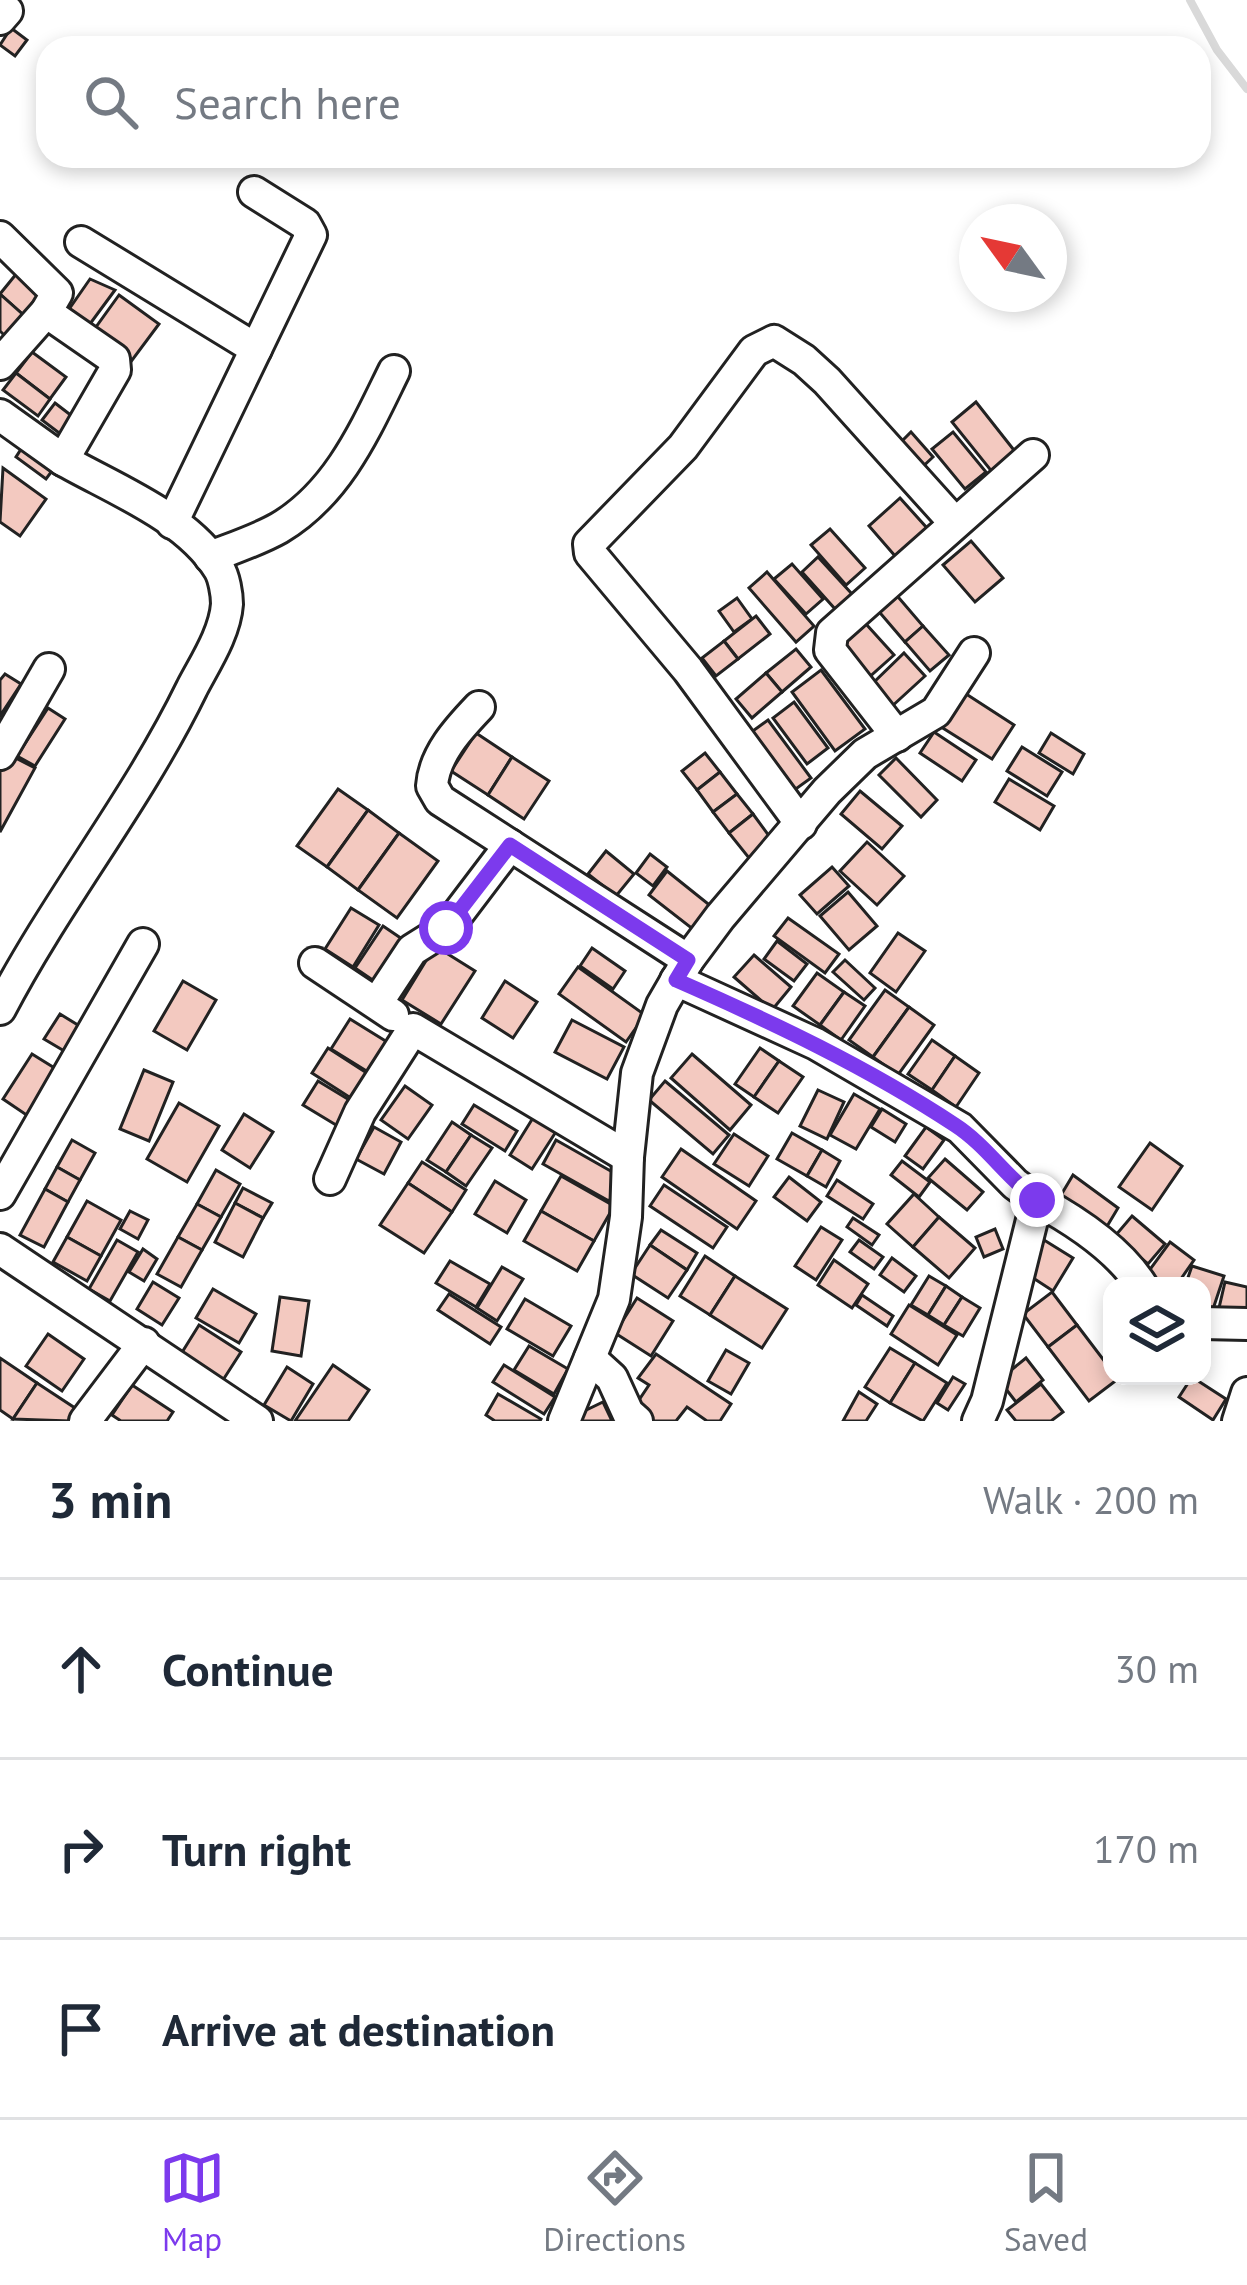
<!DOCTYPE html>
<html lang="en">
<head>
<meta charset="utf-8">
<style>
	:root { --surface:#fff; --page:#f6f6f7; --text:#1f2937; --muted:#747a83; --line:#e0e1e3; --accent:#7c3aed }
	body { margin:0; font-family:"PT Sans",sans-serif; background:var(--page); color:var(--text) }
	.controls { position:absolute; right:36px; bottom:36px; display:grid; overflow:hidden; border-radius:24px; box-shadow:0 6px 18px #0003 }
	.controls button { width:108px; height:108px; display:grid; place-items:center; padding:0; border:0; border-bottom:3px solid var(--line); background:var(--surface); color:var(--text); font:60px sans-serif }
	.compass { position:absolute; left:959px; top:204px; width:108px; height:108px; border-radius:50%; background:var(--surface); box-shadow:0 6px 18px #0003; rotate:303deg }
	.stop { position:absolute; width:36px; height:36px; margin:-27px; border:9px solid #7c3aed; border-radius:50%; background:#fff }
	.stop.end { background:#7c3aed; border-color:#fff; box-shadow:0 3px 12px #0008 }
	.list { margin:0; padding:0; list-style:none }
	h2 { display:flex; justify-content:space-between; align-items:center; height:156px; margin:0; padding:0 48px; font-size:51px }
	h2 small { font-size:39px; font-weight:400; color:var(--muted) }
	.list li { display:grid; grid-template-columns:78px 1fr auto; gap:36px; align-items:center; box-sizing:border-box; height:180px; padding:0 48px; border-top:3px solid var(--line) }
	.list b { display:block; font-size:45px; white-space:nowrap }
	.list em { font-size:39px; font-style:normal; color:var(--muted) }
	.icon { flex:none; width:66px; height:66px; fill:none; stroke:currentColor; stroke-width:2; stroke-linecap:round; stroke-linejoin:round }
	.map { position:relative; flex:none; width:1247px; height:1421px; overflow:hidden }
	.search { position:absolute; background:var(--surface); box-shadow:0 6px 18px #0003; left:36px; right:36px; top:36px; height:132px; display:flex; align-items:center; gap:30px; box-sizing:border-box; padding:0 42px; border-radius:36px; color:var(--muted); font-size:45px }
	.sheet { height:696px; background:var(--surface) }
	nav { display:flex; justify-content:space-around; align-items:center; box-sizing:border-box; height:168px; border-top:3px solid var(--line); background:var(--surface); font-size:33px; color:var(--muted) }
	nav a { display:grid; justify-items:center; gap:6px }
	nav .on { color:var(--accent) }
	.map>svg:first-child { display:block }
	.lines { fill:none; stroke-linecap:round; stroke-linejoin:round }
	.stream { stroke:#d9d9d9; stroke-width:8 }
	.building { fill:#f3c9c0; stroke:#222; stroke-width:3 }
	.minor-casing { stroke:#222; stroke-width:36 }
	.minor { stroke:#fff; stroke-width:30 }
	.route { stroke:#7c3aed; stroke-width:15 }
</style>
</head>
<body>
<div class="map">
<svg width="1247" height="1421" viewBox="0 0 1247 1421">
	<rect width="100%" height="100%" fill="#fff"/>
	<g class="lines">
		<path class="stream" d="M1190,0L1217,50L1247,89"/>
	</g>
	<g class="building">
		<path d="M11,28L27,40L15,56L0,45Z"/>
		<path d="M17,273L45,299L28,319L0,294Z"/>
		<path d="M90,279L115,290L87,328L65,315Z"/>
		<path d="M0,294L28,319L9,340L0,331Z"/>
		<path d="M119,295L159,324L130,363L91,334Z"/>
		<path d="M32,352L66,377L50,399L16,373Z"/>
		<path d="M16,373L50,399L38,416L3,390Z"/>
		<path d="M976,402L1017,454L993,473L952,422Z"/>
		<path d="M55,403L81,423L71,442L42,420Z"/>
		<path d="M911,432L933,457L918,471L896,447Z"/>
		<path d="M953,432L986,472L965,489L932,449Z"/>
		<path d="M27,440L58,463L46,479L16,457Z"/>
		<path d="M3,468L46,499L20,536L0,522Z"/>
		<path d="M900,498L927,528L896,557L869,526Z"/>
		<path d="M830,529L865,568L846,585L811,545Z"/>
		<path d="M971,541L1003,578L975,602L943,565Z"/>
		<path d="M818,557L852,594L836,610L802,572Z"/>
		<path d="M792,564L823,599L806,614L774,579Z"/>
		<path d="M767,572L814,626L796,642L749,588Z"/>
		<path d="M893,591L923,626L905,642L875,607Z"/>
		<path d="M737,598L752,619L734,632L719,611Z"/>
		<path d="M756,616L770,634L738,659L724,641Z"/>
		<path d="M866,624L894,655L867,679L840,647Z"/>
		<path d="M923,626L949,655L930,671L905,642Z"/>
		<path d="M724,641L738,659L716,676L702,658Z"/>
		<path d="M796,649L811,667L782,692L766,673Z"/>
		<path d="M904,653L925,676L890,708L869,687Z"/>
		<path d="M821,670L865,729L835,751L792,692Z"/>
		<path d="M766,673L782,692L752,718L736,699Z"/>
		<path d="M5,674L21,684L0,716V680Z"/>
		<path d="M960,690L1014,725L992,759L938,725Z"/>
		<path d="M794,702L828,748L807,764L773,718Z"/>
		<path d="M48,708L65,719L35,766L17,756Z"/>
		<path d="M768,720L811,778L793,791L750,733Z"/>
		<path d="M934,732L976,760L962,781L920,753Z"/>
		<path d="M476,733L512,757L488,795L451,771Z"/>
		<path d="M1051,733L1084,754L1073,774L1039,753Z"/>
		<path d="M1022,747L1062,772L1047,796L1007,771Z"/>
		<path d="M6,753L35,768L0,832V766Z"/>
		<path d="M705,753L720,772L697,790L682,771Z"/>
		<path d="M512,757L549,781L524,819L488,795Z"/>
		<path d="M896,758L937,800L921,817L879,775Z"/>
		<path d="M720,772L737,794L713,812L697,790Z"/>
		<path d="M1009,779L1054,806L1040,830L995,802Z"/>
		<path d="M338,789L368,810L327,867L297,846Z"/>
		<path d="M860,791L902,826L882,849L841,814Z"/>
		<path d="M737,794L753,814L729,833L713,812Z"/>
		<path d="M368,810L399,833L358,890L327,867Z"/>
		<path d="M753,814L772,840L749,858L729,833Z"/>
		<path d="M399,833L438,861L397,918L358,890Z"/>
		<path d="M867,842L904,876L877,905L840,871Z"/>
		<path d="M606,851L634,874L616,896L588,874Z"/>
		<path d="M650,854L667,867L653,886L636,873Z"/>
		<path d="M832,867L849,886L817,914L800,895Z"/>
		<path d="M667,871L712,907L694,930L649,895Z"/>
		<path d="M848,892L877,926L849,950L820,916Z"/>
		<path d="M351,908L379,925L353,967L325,949Z"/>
		<path d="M788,918L839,954L825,973L774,936Z"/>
		<path d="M383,926L408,943L380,985L355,968Z"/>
		<path d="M898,933L925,951L896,992L870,973Z"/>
		<path d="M777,941L807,964L794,981L764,959Z"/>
		<path d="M435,946L475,971L441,1024L402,1000Z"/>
		<path d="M592,948L625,971L613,989L580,966Z"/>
		<path d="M754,955L791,987L772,1010L734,977Z"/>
		<path d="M845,960L875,988L864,1000L833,972Z"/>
		<path d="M578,967L645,1015L626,1042L559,994Z"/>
		<path d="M817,973L844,992L820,1025L793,1006Z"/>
		<path d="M183,981L216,1000L187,1050L154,1031Z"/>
		<path d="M505,981L537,1002L513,1038L482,1018Z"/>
		<path d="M885,990L909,1007L873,1057L849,1040Z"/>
		<path d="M844,992L865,1006L841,1040L820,1025Z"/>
		<path d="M909,1007L934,1025L898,1075L873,1057Z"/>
		<path d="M60,1014L86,1030L71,1055L44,1039Z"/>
		<path d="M350,1019L392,1045L373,1075L331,1049Z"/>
		<path d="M572,1020L624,1047L607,1079L555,1052Z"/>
		<path d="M932,1040L955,1056L932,1090L908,1074Z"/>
		<path d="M328,1048L373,1077L357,1102L312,1073Z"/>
		<path d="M760,1048L779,1061L754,1097L735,1084Z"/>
		<path d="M32,1054L61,1072L31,1118L3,1099Z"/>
		<path d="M692,1054L751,1105L730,1130L671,1078Z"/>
		<path d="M955,1056L979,1073L956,1107L932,1090Z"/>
		<path d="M779,1061L803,1077L778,1113L754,1097Z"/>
		<path d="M144,1070L173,1082L149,1141L120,1129Z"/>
		<path d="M318,1081L356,1104L341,1128L303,1105Z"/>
		<path d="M665,1081L729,1135L713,1154L649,1100Z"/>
		<path d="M405,1086L432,1105L408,1139L381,1120Z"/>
		<path d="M818,1090L844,1102L827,1139L800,1126Z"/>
		<path d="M854,1094L880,1109L856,1149L830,1135Z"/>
		<path d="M179,1103L219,1126L187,1182L147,1159Z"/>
		<path d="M474,1105L517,1131L505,1151L462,1124Z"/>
		<path d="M882,1109L906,1124L895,1142L871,1127Z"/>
		<path d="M536,1113L559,1127L532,1169L510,1155Z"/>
		<path d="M244,1114L273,1132L250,1168L222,1150Z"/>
		<path d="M452,1122L471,1135L446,1172L427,1160Z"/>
		<path d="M374,1127L401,1142L384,1174L356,1159Z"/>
		<path d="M926,1127L944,1140L923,1169L905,1156Z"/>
		<path d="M792,1133L822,1150L807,1176L777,1159Z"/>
		<path d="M734,1134L768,1156L749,1186L714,1164Z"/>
		<path d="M471,1135L492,1148L466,1186L446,1172Z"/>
		<path d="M72,1140L95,1153L80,1180L57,1167Z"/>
		<path d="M556,1140L623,1178L609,1201L543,1164Z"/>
		<path d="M1150,1143L1182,1166L1152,1210L1119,1187Z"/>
		<path d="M681,1149L756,1201L737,1229L662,1177Z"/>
		<path d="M822,1150L840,1161L826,1187L807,1176Z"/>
		<path d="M945,1159L983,1192L967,1210L928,1178Z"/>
		<path d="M902,1161L930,1182L919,1197L891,1175Z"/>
		<path d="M422,1162L466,1190L452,1212L408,1183Z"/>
		<path d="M57,1167L80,1180L68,1202L45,1189Z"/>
		<path d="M216,1170L240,1184L221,1217L197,1204Z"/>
		<path d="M1073,1175L1118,1208L1103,1233L1058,1200Z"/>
		<path d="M561,1176L614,1206L594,1241L541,1211Z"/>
		<path d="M789,1177L821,1202L807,1221L774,1197Z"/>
		<path d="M837,1180L873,1204L863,1219L827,1196Z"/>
		<path d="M495,1181L526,1200L507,1233L475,1214Z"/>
		<path d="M408,1183L452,1212L424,1253L380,1225Z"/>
		<path d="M664,1185L727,1227L713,1248L650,1206Z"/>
		<path d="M243,1188L272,1203L263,1218L235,1203Z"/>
		<path d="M45,1189L68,1202L44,1247L20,1235Z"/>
		<path d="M914,1194L939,1217L913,1247L887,1224Z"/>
		<path d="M87,1201L121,1220L101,1256L67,1237Z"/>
		<path d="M235,1203L263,1218L243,1257L215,1242Z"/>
		<path d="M197,1204L221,1217L202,1250L178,1237Z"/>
		<path d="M130,1211L148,1220L138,1239L120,1229Z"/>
		<path d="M541,1211L594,1241L577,1271L524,1241Z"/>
		<path d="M1132,1216L1165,1244L1148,1264L1115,1236Z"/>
		<path d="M939,1217L975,1248L949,1278L913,1247Z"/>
		<path d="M853,1218L879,1235L872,1245L847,1227Z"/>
		<path d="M821,1227L842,1240L816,1280L795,1266Z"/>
		<path d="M995,1229L1003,1249L984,1257L976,1237Z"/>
		<path d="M661,1230L697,1253L687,1270L650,1245Z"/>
		<path d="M67,1237L101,1256L87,1281L53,1262Z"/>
		<path d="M178,1237L202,1250L181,1287L157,1274Z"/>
		<path d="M117,1240L138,1252L110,1301L89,1289Z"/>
		<path d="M859,1240L883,1257L874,1269L850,1252Z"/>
		<path d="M1044,1240L1073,1258L1053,1291L1024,1272Z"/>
		<path d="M1170,1242L1194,1260L1176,1286H1154L1143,1279Z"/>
		<path d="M650,1245L687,1270L668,1298L631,1274Z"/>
		<path d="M143,1249L157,1259L144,1281L129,1272Z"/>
		<path d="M705,1256L735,1276L710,1315L680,1296Z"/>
		<path d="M892,1258L916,1276L904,1292L880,1275Z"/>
		<path d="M834,1260L868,1284L852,1308L818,1285Z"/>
		<path d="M450,1261L490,1284L476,1307L436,1283Z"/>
		<path d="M1192,1266L1224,1276L1210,1318L1202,1316V1286H1185Z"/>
		<path d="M502,1267L523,1279L497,1321L477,1308Z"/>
		<path d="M735,1276L787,1309L762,1348L710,1315Z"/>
		<path d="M929,1276L946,1286L928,1315L911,1305Z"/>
		<path d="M153,1282L179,1298L162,1325L137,1309Z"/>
		<path d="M1225,1282L1247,1287V1315L1219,1308Z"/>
		<path d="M946,1286L962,1297L944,1325L928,1315Z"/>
		<path d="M213,1289L256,1314L239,1343L196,1318Z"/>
		<path d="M1052,1292L1077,1325L1048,1347L1023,1314Z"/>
		<path d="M449,1294L501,1327L490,1344L438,1310Z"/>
		<path d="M862,1295L893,1316L887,1326L856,1305Z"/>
		<path d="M280,1297L309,1301L301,1356L272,1351Z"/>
		<path d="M962,1297L980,1308L963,1336L944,1325Z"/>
		<path d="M637,1298L673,1321L651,1356L615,1333Z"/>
		<path d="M525,1299L571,1326L553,1356L507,1329Z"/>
		<path d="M909,1305L957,1335L938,1365L891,1334Z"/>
		<path d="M199,1325L241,1352L223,1380L181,1354Z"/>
		<path d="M1077,1325L1112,1371V1376L1118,1379L1089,1401L1048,1347Z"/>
		<path d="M48,1334L84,1359L62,1391L26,1366Z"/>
		<path d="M529,1346L568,1369L554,1394L514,1370Z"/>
		<path d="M890,1348L915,1363L890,1403L865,1387Z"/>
		<path d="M726,1350L749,1363L731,1394L708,1381Z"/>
		<path d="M656,1354L731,1404L720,1421H707L687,1407L676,1421H649L633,1409L649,1385L638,1378Z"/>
		<path d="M0,1358L37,1383L13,1419L0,1410Z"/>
		<path d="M1026,1358L1043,1380L1016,1402L999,1380Z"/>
		<path d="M915,1363L947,1383L923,1421L890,1403Z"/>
		<path d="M333,1365L369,1390L348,1421H295Z"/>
		<path d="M504,1365L555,1397L544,1414L493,1382Z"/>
		<path d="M287,1367L313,1384L291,1421L264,1405Z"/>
		<path d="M953,1377L965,1384L948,1410L937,1403Z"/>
		<path d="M1192,1377L1226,1399L1213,1420L1179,1397Z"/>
		<path d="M37,1383L78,1410L70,1421L13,1419Z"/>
		<path d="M1041,1384L1063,1412L1051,1421H1016L1007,1410Z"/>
		<path d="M132,1385L173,1412L167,1421H121L112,1415Z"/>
		<path d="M859,1392L877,1404L866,1421H843Z"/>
		<path d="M498,1394L541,1419L540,1421H495L486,1415Z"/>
		<path d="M603,1402L612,1421H574L572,1417Z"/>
	</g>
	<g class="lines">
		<g class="minor-casing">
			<g id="minor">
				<path d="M0,19L7,11"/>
				<path d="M0,237L57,293L46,312L0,364"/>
				<path d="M81,242L256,349"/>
				<path d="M0,415L63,460L115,370L114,359L46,312"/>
				<path d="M172,523L311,235L305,224L254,192"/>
				<path d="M210,557C233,548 258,540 279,528C338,493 365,430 394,371"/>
				<path d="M479,707C458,729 434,755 432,786L440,800L688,960"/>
				<path d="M897,736L830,650L832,633L1033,455"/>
				<path d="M0,754L49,669"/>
				<path d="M801,824L688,670L590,553L589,544L683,447L754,351L774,341L804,360L827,381L954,522"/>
				<path d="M315,963L393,1015"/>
				<path d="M676,980L816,1044L960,1128L1015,1184L1037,1200L987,1401L978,1421"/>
				<path d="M377,1003L412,950L447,928L510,845"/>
				<path d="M0,1009C58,898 137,801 192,688C205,663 225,633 227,604C227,594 224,577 219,569C187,517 114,489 63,460"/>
				<path d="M330,1179L360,1112L413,1029L628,1157"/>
				<path d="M0,1194L143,944"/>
				<path d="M1037,1200C1074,1220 1119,1249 1142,1286"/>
				<path d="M0,1249L257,1421"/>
				<path d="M1202,1323L1247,1324"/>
				<path d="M590,1358L612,1378L628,1413L637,1421"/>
				<path d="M85,1421L144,1343"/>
				<path d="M564,1421L614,1299L626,1217L628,1157L637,1073L662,1005L688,960L720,917L827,791L865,754L936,712L974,653"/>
				<path d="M1238,1421L1247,1393"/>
			</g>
		</g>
		<use href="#minor" class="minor"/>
	</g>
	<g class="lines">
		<path class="route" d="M446,928L510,845L688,960L676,980C772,1022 867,1067 955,1125C986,1145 1007,1178 1037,1200"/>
	</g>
</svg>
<div class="controls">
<button><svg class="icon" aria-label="layers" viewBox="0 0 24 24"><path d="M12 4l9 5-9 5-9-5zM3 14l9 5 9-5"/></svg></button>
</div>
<svg class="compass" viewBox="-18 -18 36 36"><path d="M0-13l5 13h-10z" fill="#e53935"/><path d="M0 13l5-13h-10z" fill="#747a83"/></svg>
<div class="stop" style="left:446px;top:928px"></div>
<div class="stop end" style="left:1037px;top:1200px"></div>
<div class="search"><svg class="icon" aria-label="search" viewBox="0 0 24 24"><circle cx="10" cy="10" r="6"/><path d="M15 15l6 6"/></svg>Search here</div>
</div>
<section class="sheet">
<h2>3 min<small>Walk · 200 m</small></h2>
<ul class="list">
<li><svg class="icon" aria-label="ahead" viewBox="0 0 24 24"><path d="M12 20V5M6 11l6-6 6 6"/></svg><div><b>Continue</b></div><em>30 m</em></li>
<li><svg class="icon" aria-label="right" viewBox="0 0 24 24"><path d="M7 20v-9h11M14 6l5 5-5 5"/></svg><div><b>Turn right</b></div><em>170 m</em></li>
<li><svg class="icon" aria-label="arrive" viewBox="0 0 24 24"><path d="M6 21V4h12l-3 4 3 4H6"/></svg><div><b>Arrive at destination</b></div></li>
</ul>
</section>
<nav>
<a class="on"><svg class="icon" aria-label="map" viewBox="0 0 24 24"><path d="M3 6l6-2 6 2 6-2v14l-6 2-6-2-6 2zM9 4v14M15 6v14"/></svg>Map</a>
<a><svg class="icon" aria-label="directions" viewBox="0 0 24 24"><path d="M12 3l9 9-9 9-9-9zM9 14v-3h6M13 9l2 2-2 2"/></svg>Directions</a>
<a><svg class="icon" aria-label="saved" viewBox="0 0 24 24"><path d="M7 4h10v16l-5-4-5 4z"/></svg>Saved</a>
</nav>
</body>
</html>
